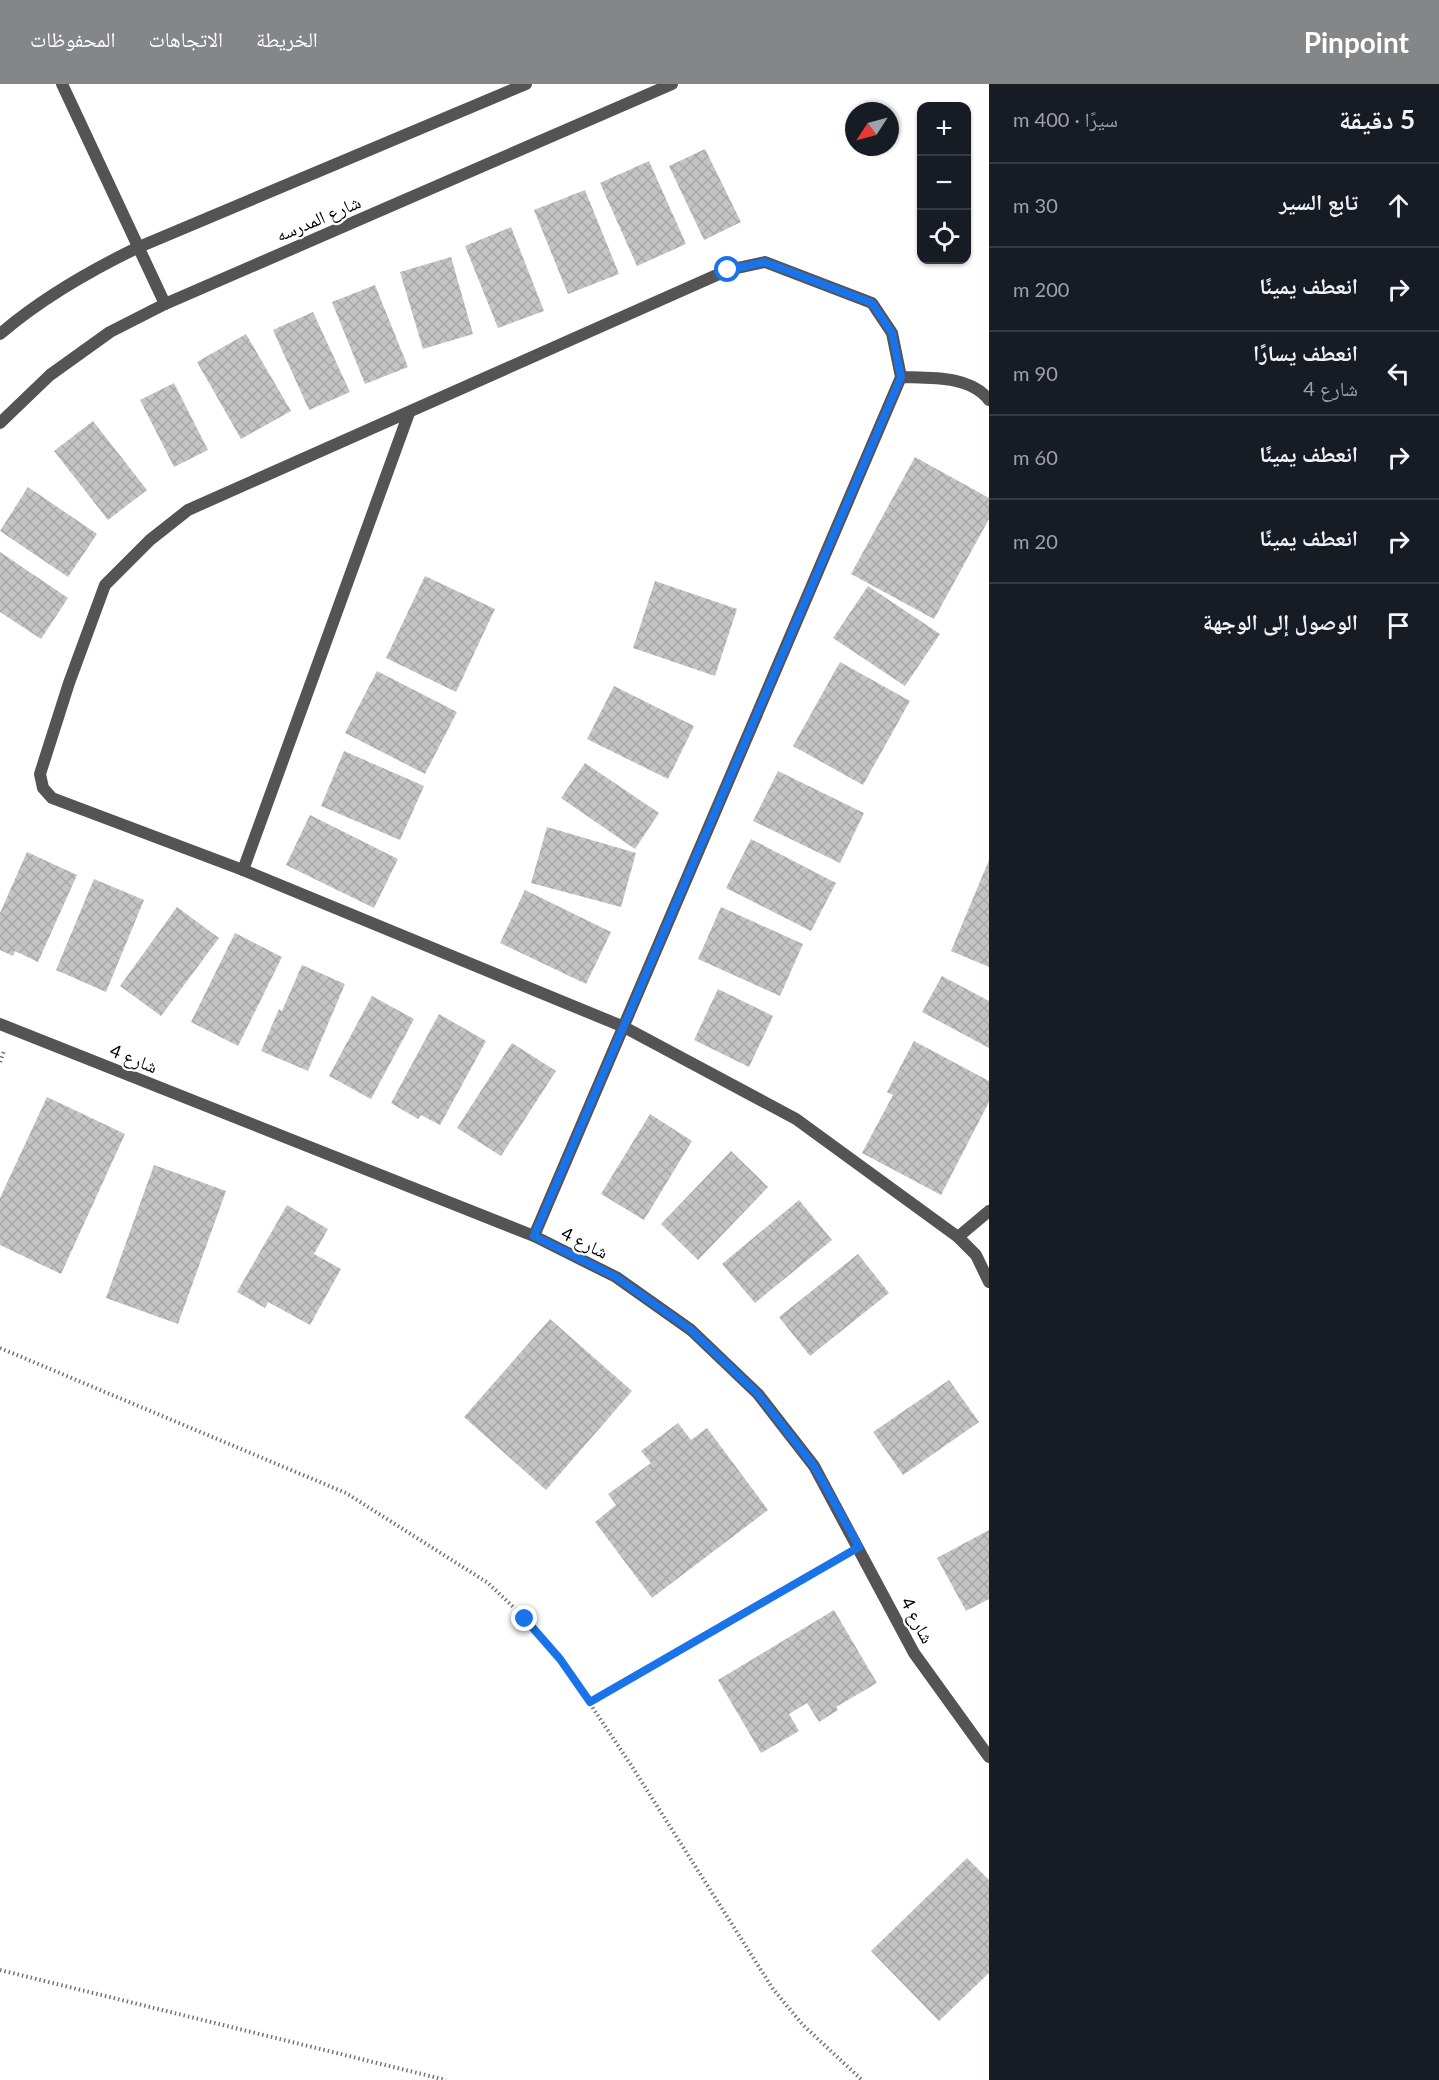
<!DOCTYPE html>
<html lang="ar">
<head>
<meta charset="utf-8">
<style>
	:root { --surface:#171b24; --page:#20242c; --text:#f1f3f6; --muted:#9ea1a6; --line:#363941; --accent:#858687 }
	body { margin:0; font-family:Lato,"Noto Naskh Arabic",sans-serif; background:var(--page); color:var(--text); direction:rtl }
	.controls { position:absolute; right:18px; top:18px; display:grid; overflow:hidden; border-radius:12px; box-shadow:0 2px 4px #0004 }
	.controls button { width:54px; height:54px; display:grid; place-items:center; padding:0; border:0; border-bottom:2px solid var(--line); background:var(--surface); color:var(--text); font:30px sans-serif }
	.compass { position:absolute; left:845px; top:18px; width:54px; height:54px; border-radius:50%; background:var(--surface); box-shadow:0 2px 4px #0004; rotate:234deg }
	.stop { position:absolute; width:18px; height:18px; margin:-14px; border:4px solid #1a73e8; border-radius:50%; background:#fff }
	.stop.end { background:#1a73e8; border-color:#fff; box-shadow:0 2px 6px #0008 }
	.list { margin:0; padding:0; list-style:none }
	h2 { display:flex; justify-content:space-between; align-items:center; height:78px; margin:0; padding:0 24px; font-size:26px }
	h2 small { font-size:20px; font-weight:400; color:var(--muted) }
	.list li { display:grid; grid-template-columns:39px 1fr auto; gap:18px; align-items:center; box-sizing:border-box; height:84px; padding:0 24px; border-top:2px solid var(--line) }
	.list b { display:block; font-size:22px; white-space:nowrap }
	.list p { margin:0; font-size:20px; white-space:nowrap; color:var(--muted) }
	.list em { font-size:20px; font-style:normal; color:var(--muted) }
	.icon { flex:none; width:33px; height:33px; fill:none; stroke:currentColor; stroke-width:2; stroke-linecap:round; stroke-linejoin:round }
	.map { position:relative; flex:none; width:989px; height:1996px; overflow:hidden; direction:ltr }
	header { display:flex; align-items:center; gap:36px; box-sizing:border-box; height:84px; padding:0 30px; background:var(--accent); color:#fff }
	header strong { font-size:28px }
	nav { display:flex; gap:33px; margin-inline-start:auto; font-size:21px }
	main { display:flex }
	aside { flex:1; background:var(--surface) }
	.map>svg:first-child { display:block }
	.building { fill:url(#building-cross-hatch) }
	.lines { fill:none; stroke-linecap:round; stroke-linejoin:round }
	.path { stroke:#767676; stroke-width:4; stroke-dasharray:1.5 3; stroke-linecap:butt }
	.minor { stroke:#545454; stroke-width:12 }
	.route { stroke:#1a73e8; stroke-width:8 }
	.labels { text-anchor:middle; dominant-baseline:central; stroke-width:4.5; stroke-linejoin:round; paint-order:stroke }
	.street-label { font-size:18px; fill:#000; stroke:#fff }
</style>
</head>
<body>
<header>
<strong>Pinpoint</strong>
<nav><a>الخريطة</a><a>الاتجاهات</a><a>المحفوظات</a></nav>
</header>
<main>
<aside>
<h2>5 دقيقة<small>سيرًا · 400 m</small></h2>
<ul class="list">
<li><svg class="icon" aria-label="ahead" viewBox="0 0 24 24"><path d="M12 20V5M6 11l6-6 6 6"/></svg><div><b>تابع السير</b></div><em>30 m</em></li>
<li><svg class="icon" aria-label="right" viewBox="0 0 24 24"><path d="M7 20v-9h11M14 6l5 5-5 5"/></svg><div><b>انعطف يمينًا</b></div><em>200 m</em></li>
<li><svg class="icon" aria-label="left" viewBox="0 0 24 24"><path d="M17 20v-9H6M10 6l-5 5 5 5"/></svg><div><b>انعطف يسارًا</b><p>شارع 4</p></div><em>90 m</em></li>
<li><svg class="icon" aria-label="right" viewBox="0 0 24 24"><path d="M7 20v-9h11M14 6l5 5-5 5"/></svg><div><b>انعطف يمينًا</b></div><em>60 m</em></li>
<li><svg class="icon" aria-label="right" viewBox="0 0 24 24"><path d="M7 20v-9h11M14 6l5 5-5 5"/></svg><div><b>انعطف يمينًا</b></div><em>20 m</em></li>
<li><svg class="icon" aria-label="arrive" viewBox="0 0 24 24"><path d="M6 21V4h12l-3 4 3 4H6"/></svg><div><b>الوصول إلى الوجهة</b></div></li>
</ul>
</aside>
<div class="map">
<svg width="989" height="1996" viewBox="0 0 989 1996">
	<defs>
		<pattern id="building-cross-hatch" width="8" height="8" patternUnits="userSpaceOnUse" patternTransform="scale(1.5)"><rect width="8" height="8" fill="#c4c4c4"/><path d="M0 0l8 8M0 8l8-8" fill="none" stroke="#a7a7a7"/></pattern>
	</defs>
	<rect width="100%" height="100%" fill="#fff"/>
	<g class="building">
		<path d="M705,65L741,138L704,156L669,82Z"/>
		<path d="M649,77L686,160L637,182L600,99Z"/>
		<path d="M585,106L619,190L568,210L534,126Z"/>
		<path d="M511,143L544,227L498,244L465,162Z"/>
		<path d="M451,173L473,250L423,265L400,188Z"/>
		<path d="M375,201L408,283L365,300L332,218Z"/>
		<path d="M313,228L350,308L309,326L273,246Z"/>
		<path d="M246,250L291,327L241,355L197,278Z"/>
		<path d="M174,299L208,366L174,383L140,316Z"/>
		<path d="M93,337L147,406L108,436L54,367Z"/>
		<path d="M915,373L989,414V435L934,535L851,490Z"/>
		<path d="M28,403L97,450L68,493L0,447Z"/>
		<path d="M0,468L68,514L41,555L0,528Z"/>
		<path d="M425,492L495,525L456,608L386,574Z"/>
		<path d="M655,497L737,525L715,592L633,564Z"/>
		<path d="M868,502L940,550L905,602L833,554Z"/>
		<path d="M840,578L910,617L863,701L793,662Z"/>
		<path d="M377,587L457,628L425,690L345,649Z"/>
		<path d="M614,602L694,642L668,695L587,655Z"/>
		<path d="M344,667L424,702L400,756L321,722Z"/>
		<path d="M585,679L659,729L635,765L561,714Z"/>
		<path d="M778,687L864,729L840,779L753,737Z"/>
		<path d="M310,731L398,775L374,824L286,781Z"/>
		<path d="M547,743L636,769L621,823L531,799Z"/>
		<path d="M751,755L836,799L811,847L726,804Z"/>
		<path d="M27,768L77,791L38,878L15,867L13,872L0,866V829Z"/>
		<path d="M989,776V883L951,867Z"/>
		<path d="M94,795L144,816L106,908L56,886Z"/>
		<path d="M525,806L611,848L586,900L500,859Z"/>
		<path d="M177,823L219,854L161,932L120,902Z"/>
		<path d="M721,823L803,860L780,912L698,875Z"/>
		<path d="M235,849L282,873L238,962L191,938Z"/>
		<path d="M302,881L345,900L308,987L261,967L279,925L282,927Z"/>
		<path d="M942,892L989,917V964L922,928Z"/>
		<path d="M718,905L773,932L749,983L694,956Z"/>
		<path d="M372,912L414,935L371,1015L329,992Z"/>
		<path d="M439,930L486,957L440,1041L421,1031L418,1035L391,1019Z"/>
		<path d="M914,957L989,997V1018L941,1111L862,1069L893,1011L887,1008Z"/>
		<path d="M512,959L556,987L501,1072L457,1044Z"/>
		<path d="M47,1013L125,1050L61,1190L0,1161V1114Z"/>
		<path d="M650,1030L692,1057L644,1136L601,1110Z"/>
		<path d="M731,1067L768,1103L698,1176L661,1140Z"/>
		<path d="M154,1081L226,1107L178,1240L106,1214Z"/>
		<path d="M799,1116L832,1156L755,1219L722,1180Z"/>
		<path d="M287,1121L328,1145L314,1170L341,1185L310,1241L268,1218L265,1224L237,1208Z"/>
		<path d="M858,1170L889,1209L810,1272L779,1233Z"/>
		<path d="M550,1235L632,1307L546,1406L464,1333Z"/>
		<path d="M949,1296L979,1338L903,1391L873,1348Z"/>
		<path d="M678,1339L691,1356L707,1344L768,1426L652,1514L595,1438L616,1421L608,1410L651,1379L641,1367Z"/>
		<path d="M989,1446V1515L966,1527L937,1474Z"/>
		<path d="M834,1526L877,1599L836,1623L838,1626L819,1638L807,1619L789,1630L799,1647L761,1669L718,1596Z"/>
		<path d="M967,1774L989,1796V1889L939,1937L871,1867Z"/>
	</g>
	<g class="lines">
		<g class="path">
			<path d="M0,978L4,967"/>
			<path d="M0,1264L346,1409L488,1499L526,1535L560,1575L631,1681L773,1905L803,1941L862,1996"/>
			<path d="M590,1618L839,1475"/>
			<path d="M0,1886L446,1996"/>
		</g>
		<g class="minor">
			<path d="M62,0L165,220"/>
			<path d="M0,250C42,214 89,187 139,163L526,0"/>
			<path d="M901,293C929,294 970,291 989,316"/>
			<path d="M0,339L50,291L110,248L165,220L672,0"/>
			<path d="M243,786L409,329"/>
			<path d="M0,940L534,1152L616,1193L691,1246L758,1310L814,1382L914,1569L989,1673"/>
			<path d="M534,1152L901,293L892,249L872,219L765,178L728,186L188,426L150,456L105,501L69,599L40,690L43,704L52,714L243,786L624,943L796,1035L958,1153L976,1171L989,1198"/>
			<path d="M958,1153L989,1127"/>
		</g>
	</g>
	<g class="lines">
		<path class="route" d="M525,1535L560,1575L590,1618L859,1463L814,1382L758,1310L691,1246L616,1193L534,1152L901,293L892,249L872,219L765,178L728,186"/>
	</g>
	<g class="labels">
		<g class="street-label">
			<text transform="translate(318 134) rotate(-23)">شارع المدرسه</text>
			<text transform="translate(134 974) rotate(22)">شارع 4</text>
			<text transform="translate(585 1158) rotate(26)">شارع 4</text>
			<text transform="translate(918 1536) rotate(62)">شارع 4</text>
		</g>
	</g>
</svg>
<div class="controls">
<button>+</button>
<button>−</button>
<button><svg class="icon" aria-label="locate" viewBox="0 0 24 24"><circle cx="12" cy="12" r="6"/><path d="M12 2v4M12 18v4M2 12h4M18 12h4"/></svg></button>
</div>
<svg class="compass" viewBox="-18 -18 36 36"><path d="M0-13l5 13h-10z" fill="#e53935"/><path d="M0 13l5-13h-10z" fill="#9ea1a6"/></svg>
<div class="stop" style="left:728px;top:186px"></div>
<div class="stop end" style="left:525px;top:1535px"></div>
</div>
</main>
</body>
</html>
